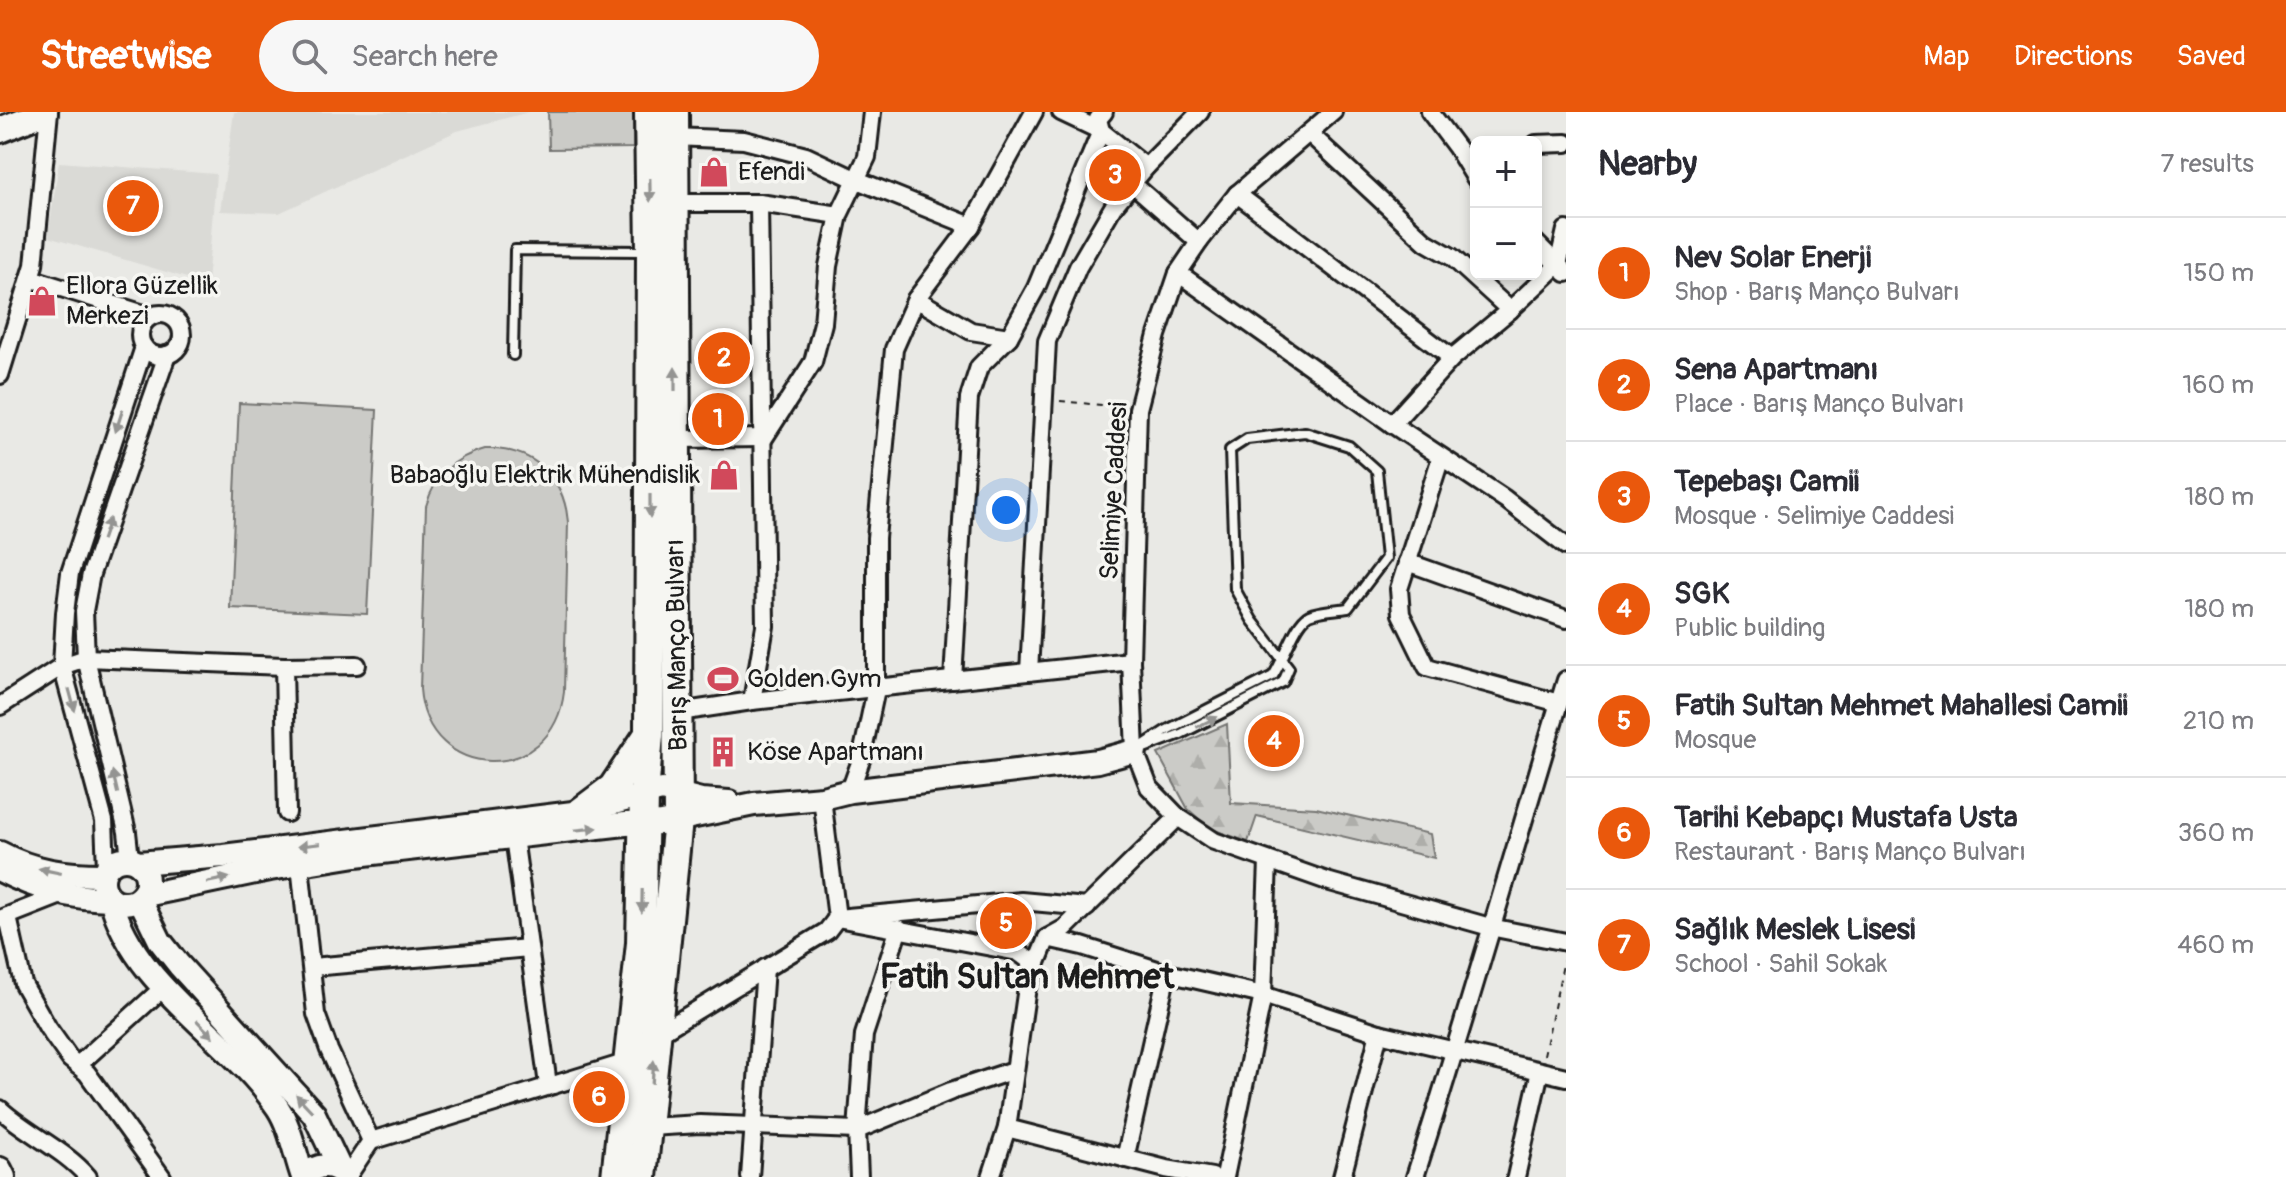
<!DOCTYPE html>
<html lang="en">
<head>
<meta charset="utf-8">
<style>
	:root { --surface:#fff; --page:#f7f7f7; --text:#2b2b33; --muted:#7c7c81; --line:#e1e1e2; --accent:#ea580c }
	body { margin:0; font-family:Pangolin,sans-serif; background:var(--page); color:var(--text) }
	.controls { position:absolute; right:24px; top:24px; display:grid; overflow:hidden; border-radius:12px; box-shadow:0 4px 12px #0003 }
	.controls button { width:72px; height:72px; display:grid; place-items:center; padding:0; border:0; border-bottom:2px solid var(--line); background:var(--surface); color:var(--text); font:40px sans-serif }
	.you { position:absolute; left:1006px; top:398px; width:28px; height:28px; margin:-20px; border:6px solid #fff; border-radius:50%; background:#1a73e8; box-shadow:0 0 0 12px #1a73e833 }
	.badge { display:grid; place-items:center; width:52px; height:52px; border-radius:50%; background:var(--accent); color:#fff; font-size:26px; font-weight:700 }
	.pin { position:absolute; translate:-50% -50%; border:4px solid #fff; box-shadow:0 2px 8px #0006 }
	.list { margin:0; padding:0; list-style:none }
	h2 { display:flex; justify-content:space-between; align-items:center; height:104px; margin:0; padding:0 32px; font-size:34px }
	h2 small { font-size:26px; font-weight:400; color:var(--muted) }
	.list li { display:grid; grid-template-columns:52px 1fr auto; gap:24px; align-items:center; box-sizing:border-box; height:112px; padding:0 32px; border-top:2px solid var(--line) }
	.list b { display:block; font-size:30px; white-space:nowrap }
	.list p { margin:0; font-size:26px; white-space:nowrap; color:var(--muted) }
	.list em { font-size:26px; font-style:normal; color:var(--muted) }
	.icon { flex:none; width:44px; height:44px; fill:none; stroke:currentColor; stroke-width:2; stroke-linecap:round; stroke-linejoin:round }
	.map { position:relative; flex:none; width:1566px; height:1065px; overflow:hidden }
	header { display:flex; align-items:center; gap:48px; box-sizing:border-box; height:112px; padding:0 40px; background:var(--accent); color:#fff }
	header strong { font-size:38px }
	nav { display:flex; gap:44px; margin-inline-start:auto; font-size:28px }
	.search { width:560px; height:72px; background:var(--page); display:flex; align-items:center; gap:20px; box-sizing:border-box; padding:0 28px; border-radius:44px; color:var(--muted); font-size:30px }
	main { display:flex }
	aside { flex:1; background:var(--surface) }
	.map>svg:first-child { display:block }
	.built { fill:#dadad6 }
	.forest { fill:url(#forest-firs); stroke:#747472; stroke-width:2 }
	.pitch { fill:#cbcbc7; stroke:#747472; stroke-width:2 }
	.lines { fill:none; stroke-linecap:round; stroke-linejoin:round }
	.lane-casing { stroke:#1c1c1c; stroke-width:14 }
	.street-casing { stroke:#1c1c1c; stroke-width:22 }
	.secondary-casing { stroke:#1c1c1c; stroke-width:28 }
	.primary-casing { stroke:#1c1c1c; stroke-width:30 }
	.highway-casing { stroke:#1c1c1c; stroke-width:34 }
	.path { stroke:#1c1c1c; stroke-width:2; stroke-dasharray:6 6; stroke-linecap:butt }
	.lane { stroke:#f6f6f2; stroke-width:8 }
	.street { stroke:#f6f6f2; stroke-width:16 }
	.secondary { stroke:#f6f6f2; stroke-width:22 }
	.primary { stroke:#f6f6f2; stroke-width:24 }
	.highway { stroke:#f6f6f2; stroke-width:28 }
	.oneway { fill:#949492 }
	.labels { text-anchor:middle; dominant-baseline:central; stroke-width:7; stroke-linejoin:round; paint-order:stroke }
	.poi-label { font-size:26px; fill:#1c1c1c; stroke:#f6f6f2; text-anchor:start }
	.street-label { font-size:26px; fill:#1c1c1c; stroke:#f6f6f2 }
	.district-label { font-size:34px; font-weight:bold; fill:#1c1c1c; stroke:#f6f6f2 }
</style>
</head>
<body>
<header>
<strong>Streetwise</strong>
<div class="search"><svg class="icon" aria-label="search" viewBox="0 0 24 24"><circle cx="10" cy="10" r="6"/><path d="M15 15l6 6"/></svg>Search here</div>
<nav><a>Map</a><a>Directions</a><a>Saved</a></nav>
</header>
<main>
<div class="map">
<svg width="1566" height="1065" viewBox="0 0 1566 1065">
	<defs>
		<pattern id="forest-firs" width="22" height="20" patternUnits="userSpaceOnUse" patternTransform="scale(2)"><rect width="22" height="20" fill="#cbcbc7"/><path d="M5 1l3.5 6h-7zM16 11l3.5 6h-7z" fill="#aeaeaa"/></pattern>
	</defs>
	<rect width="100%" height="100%" fill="#e9e9e5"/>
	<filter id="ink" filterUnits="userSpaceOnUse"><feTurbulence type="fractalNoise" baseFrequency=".0125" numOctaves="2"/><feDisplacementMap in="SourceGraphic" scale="16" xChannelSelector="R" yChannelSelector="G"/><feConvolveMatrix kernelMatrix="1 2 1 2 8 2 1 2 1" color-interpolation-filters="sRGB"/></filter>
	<g filter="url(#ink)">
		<g class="built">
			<path d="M234,0H529L457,19L279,101L220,99Z"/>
			<path d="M59,50L216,62L207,172L48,125Z"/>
		</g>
		<path class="forest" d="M1227,612L1231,691L1316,696L1430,722L1434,746L1257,704L1248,730L1209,716L1188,697L1158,642Z"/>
		<g class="pitch">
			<path d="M548,0H633V36L549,37Z"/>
			<path d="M239,291L377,298L367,502L230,496Z"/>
			<path d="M485,337C531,335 564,363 568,410L564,580C553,674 427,671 420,577L426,394C435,363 454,345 485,337Z"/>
		</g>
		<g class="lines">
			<g class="lane-casing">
				<g id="lane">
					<path d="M513,243L515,138L645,139"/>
					<path d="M1136,639L1181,622L1283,570L1289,556L1252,508L1235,477L1230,338L1247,327L1305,320L1349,334L1377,359L1386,446L1348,496C1336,498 1319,498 1309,503C1295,510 1284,548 1273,564L1165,619L1136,638"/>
				</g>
			</g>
			<g class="street-casing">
				<g id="street">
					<path d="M1061,0L1101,19L1146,55"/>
					<path d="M1333,0L1237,82L1199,130L1178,161L1157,223L1138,297L1131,549L1135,639L1149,675L1178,705L1214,729L1330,770L1490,815L1566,830"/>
					<path d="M1430,0L1457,36L1476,67"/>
					<path d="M1309,21L1426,130L1452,145L1510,198"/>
					<path d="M674,25L744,28L806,44L857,68L971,114"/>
					<path d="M1536,32L1566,31"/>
					<path d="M1133,72L1199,130"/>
					<path d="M1237,82L1452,246"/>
					<path d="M675,91H759"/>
					<path d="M1536,131L1566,161"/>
					<path d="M1178,161L1392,312L1505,387L1566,434"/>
					<path d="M30,166L150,204"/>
					<path d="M916,187L971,219L1009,225"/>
					<circle cx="161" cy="223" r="21"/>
					<path d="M0,263L34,153L49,0"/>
					<path d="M1392,312L1452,246L1510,198L1558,153L1566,118"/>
					<path d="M675,327L764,326L813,250L823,211L828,154L839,103"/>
					<path d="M1441,345L1399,477L1401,502L1427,555L1559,591"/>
					<path d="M1407,450L1566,507"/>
					<path d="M284,554L287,701"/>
					<path d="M1029,560L1047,229L1078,155L1113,95L1146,55L1200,0"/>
					<path d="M953,568L969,286L979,255L1009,225L1036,176L1101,19L1098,7L1104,0"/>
					<path d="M752,589L1131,549"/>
					<path d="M0,594L62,554L86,546L284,554L357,553"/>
					<path d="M679,600L752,589L765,514L759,91L839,103L867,45L872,0"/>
					<path d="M850,679L861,648L876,577V426L894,237L916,187L971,114L1034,0"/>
					<path d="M822,686L837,806L1018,840L1036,853"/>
					<path d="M514,725L548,973"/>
					<path d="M130,747L127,720L86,546L84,499L91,462L167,243"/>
					<path d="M300,753L316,902L329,938L371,1029"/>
					<path d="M106,756L104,709L62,554L65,501L70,461L144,235"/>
					<path d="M8,805L23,872L48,916L70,947L87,961L162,1065"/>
					<path d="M0,807L61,783"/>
					<path d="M1047,826L1082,834L1167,861L1263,883L1379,921L1566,965"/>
					<path d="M312,855L529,836"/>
					<path d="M656,923L827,819L837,806L1021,789L1087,795"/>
					<path d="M78,953L164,875"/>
					<path d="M0,997C27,1022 64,1037 88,1065"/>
					<path d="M649,1015L700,1012L857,1018L951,979L1014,958"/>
					<path d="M1007,1016L1166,1057L1212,1065"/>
					<path d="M1125,1047L1167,861"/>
					<path d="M347,1065L371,1029L628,950"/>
					<path d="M750,1065L765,856"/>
					<path d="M859,1065L857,1018L864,923L899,816"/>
					<path d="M991,1065L1007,1016L1027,875L1047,826L1065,816L1178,705"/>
					<path d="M1225,1065L1263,883L1268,749"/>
					<path d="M1342,1065L1379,921"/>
					<path d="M1415,1065C1468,900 1515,734 1566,568"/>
					<path d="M1516,1065L1540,959"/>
				</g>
			</g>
			<g class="secondary-casing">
				<g id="secondary">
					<path d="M0,741C33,759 66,763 103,763"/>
					<circle cx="125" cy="769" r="22"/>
					<path d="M138,751L223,744L581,700L662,678L701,688L729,690"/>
					<path d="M0,758C37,777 70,786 111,787C134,876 230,924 278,996C291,1016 295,1043 303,1065C317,1051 333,1050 346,1065"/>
					<path d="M141,784L270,757L356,743L625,712L661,711L754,692L822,686L850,679L1098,649L1135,639"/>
					<path d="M139,786L160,829L179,853L314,1002L341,1059"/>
					<path d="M0,1057L4,1065"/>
				</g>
			</g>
			<g class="primary-casing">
				<path id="primary" d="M0,18L45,0"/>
			</g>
			<g class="highway-casing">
				<g id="highway">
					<path d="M581,700L613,676L649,622"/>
					<path d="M616,1065L641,831L644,683L649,622L651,139L649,0"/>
					<path d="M642,1065L678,708L674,0"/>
				</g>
			</g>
			<g class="path">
				<path d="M1060,289L1121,295"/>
				<path d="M1544,943L1565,843"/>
			</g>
			<use href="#lane" class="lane"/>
			<use href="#street" class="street"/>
			<use href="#secondary" class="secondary"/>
			<use href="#primary" class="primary"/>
			<use href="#highway" class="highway"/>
		</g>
		<defs><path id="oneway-solid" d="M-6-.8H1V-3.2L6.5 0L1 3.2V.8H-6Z" transform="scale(2)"/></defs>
		<g class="oneway">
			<use href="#oneway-solid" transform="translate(650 78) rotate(89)"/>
			<use href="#oneway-solid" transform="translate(675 267) rotate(-90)"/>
			<use href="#oneway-solid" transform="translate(119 309) rotate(108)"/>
			<use href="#oneway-solid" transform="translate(650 394) rotate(90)"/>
			<use href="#oneway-solid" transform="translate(106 417) rotate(-71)"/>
			<use href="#oneway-solid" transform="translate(72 588) rotate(75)"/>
			<use href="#oneway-solid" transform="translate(1207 610) rotate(-26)"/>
			<use href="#oneway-solid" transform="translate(115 670) rotate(-103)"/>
			<use href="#oneway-solid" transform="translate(586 717) rotate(-6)"/>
			<use href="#oneway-solid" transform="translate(309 733) rotate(173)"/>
			<use href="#oneway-solid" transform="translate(50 759) rotate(-168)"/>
			<use href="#oneway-solid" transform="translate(218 768) rotate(-12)"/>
			<use href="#oneway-solid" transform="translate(642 789) rotate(91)"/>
			<use href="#oneway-solid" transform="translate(205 917) rotate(46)"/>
			<use href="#oneway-solid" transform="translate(653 960) rotate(-86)"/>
			<use href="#oneway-solid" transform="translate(304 991) rotate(-133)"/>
		</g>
	</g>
	<defs>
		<g id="shop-bare" transform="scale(2.4)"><path d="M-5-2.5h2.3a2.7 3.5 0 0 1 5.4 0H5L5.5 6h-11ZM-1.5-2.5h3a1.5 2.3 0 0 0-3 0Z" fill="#d1495b" stroke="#f6f6f2" stroke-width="2.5" paint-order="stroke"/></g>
		<g id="stadium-bare" transform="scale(2.4)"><path d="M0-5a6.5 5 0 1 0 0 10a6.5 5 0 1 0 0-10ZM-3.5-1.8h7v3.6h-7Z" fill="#d1495b" stroke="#f6f6f2" stroke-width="2.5" paint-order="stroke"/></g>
		<g id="building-bare" transform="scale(2.4)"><path d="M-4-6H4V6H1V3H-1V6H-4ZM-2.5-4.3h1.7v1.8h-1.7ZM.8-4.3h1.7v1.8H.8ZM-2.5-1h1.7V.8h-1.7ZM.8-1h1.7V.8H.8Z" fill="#d1495b" stroke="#f6f6f2" stroke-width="2.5" paint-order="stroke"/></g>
	</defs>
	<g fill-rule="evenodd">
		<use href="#shop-bare" x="714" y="60"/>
		<use href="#shop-bare" x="42" y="189"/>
		<use href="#shop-bare" x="724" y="363"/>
		<use href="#stadium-bare" x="723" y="567"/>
		<use href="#building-bare" x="723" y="640"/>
	</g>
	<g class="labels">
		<g class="poi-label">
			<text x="738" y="60">Efendi</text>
			<text x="66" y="174">Ellora Güzellik<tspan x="66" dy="30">Merkezi</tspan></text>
			<text x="700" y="363" text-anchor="end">Babaoğlu Elektrik Mühendislik</text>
			<text x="747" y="567">Golden Gym</text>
			<text x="747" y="640">Köse Apartmanı</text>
		</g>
		<g class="street-label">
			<text transform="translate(1114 379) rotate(-87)">Selimiye Caddesi</text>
			<text transform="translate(677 533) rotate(-91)">Barış Manço Bulvarı</text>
		</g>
		<g class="district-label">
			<text x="1027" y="865">Fatih Sultan Mehmet</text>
		</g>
	</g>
</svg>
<div class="controls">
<button>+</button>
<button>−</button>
</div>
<div class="you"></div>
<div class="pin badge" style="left:718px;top:307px">1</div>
<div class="pin badge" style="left:724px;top:246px">2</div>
<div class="pin badge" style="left:1115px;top:63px">3</div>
<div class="pin badge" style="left:1274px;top:629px">4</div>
<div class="pin badge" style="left:1006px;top:811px">5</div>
<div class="pin badge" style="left:599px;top:985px">6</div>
<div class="pin badge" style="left:133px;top:94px">7</div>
</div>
<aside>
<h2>Nearby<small>7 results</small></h2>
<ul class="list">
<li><span class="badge">1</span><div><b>Nev Solar Enerji</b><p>Shop · Barış Manço Bulvarı</p></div><em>150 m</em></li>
<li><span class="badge">2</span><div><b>Sena Apartmanı</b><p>Place · Barış Manço Bulvarı</p></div><em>160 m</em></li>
<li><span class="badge">3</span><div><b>Tepebaşı Camii</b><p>Mosque · Selimiye Caddesi</p></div><em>180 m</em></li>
<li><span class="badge">4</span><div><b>SGK</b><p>Public building</p></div><em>180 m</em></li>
<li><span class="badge">5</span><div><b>Fatih Sultan Mehmet Mahallesi Camii</b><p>Mosque</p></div><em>210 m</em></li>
<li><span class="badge">6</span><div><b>Tarihi Kebapçı Mustafa Usta</b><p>Restaurant · Barış Manço Bulvarı</p></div><em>360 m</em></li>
<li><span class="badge">7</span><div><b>Sağlık Meslek Lisesi</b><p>School · Sahil Sokak</p></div><em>460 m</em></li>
</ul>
</aside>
</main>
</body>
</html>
